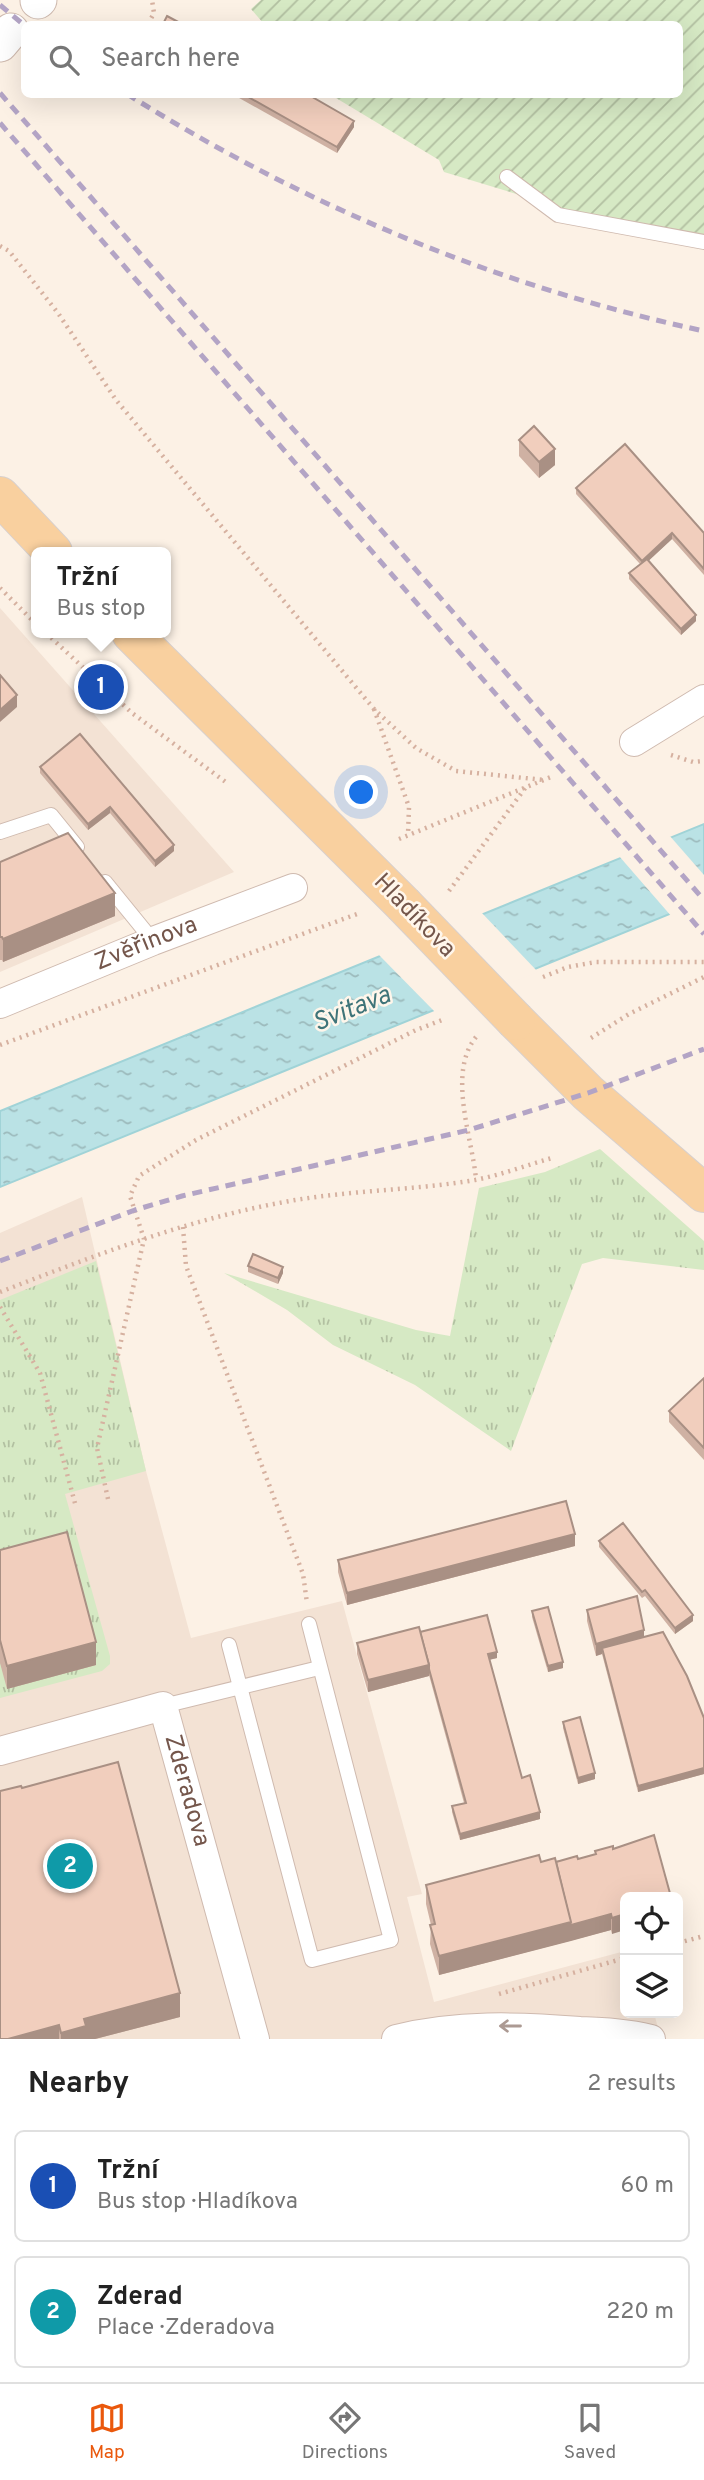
<!DOCTYPE html>
<html lang="en">
<head>
<meta charset="utf-8">
<style>
	:root { --surface:#fff; --page:#f6f6f6; --text:#222; --muted:#767676; --line:#e0e0e0; --accent:#ea580c }
	body { margin:0; font-family:Overpass,sans-serif; background:var(--page); color:var(--text) }
	.controls { position:absolute; right:21px; bottom:21px; display:grid; overflow:hidden; border-radius:10px; box-shadow:0 7px 28px #0002 }
	.controls button { width:63px; height:63px; display:grid; place-items:center; padding:0; border:0; border-bottom:2px solid var(--line); background:var(--surface); color:var(--text); font:35px sans-serif }
	.you { position:absolute; left:362px; top:793px; width:24px; height:24px; margin:-18px; border:5px solid #fff; border-radius:50%; background:#1a73e8; box-shadow:0 0 0 10px #1a73e833 }
	.badge { display:grid; place-items:center; width:46px; height:46px; border-radius:50%; background:var(--accent); color:#fff; font-size:23px; font-weight:700 }
	.pin { position:absolute; translate:-50% -50%; border:4px solid #fff; box-shadow:0 2px 7px #0006 }
	.popup { position:absolute; left:31px; top:547px; width:140px; height:91px; box-sizing:border-box; display:grid; place-content:center; border-radius:10px; background:var(--surface); filter:drop-shadow(0 2px 5px #0005); font-size:23px; white-space:nowrap; color:var(--muted) }
	.popup b { font-size:26px; color:var(--text) }
	.popup::after { content:''; position:absolute; left:50%; top:100%; margin-left:-14px; border:14px solid transparent; border-top-color:var(--surface) }
	.list { margin:0; padding:0; list-style:none }
	h2 { display:flex; justify-content:space-between; align-items:center; height:91px; margin:0; padding:0 28px; font-size:30px }
	h2 small { font-size:23px; font-weight:400; color:var(--muted) }
	.list li { display:grid; grid-template-columns:46px 1fr auto; gap:21px; align-items:center; box-sizing:border-box; height:112px; margin:0 14px 14px; padding:0 14px; border:2px solid var(--line); border-radius:10px }
	.list b { display:block; font-size:26px; white-space:nowrap }
	.list p { margin:0; font-size:23px; white-space:nowrap; color:var(--muted) }
	.list em { font-size:23px; font-style:normal; color:var(--muted) }
	.icon { flex:none; width:38px; height:38px; fill:none; stroke:currentColor; stroke-width:2; stroke-linecap:round; stroke-linejoin:round }
	.map { position:relative; flex:none; width:704px; height:2039px; overflow:hidden }
	.search { position:absolute; background:var(--surface); box-shadow:0 7px 28px #0002; left:21px; right:21px; top:21px; height:77px; display:flex; align-items:center; gap:18px; box-sizing:border-box; padding:0 24px; border-radius:10px; color:var(--muted); font-size:26px }
	.sheet { height:343px; background:var(--surface) }
	nav { display:flex; justify-content:space-around; align-items:center; box-sizing:border-box; height:98px; border-top:2px solid var(--line); background:var(--surface); font-size:19px; color:var(--muted) }
	nav a { display:grid; justify-items:center; gap:4px }
	nav .on { color:var(--accent) }
	.map>svg:first-child { display:block }
	.residential { fill:#f3e2d4 }
	.grass { fill:url(#grass-tufts) }
	.garden { fill:url(#garden-furrows) }
	.water { fill:url(#water-ripples); stroke:#a0d3d7; stroke-width:2 }
	.pier { fill:#fcf1e5 }
	.lines { fill:none; stroke-linecap:round; stroke-linejoin:round }
	.service-casing { stroke:#cfbaaf; stroke-width:16 }
	.minor-casing { stroke:#cfbaaf; stroke-width:30 }
	.tertiary-casing { stroke:#cfbaaf; stroke-width:37 }
	.primary-casing { stroke:#d8d0cd; stroke-width:40 }
	.path { stroke:#d6b1a0; stroke-width:4.5; stroke-dasharray:2 5; stroke-linecap:butt }
	.service { stroke:#fff; stroke-width:14 }
	.minor { stroke:#fff; stroke-width:28 }
	.tertiary { stroke:#fff; stroke-width:35 }
	.primary { stroke:#f9d09f; stroke-width:38 }
	.rail { stroke:#b3a4c5; stroke-width:5; stroke-dasharray:10 7; stroke-linecap:butt }
	.primary-bridge-casing { stroke:#d8d0cd; stroke-width:40; stroke-linecap:butt }
	.primary-bridge { stroke:#f9d09f; stroke-width:38 }
	.wall { fill:#cfb1a3 }
	.shaded-wall { fill:#a99084 }
	.building { fill:#f1cebd; stroke:#a99084; stroke-width:2 }
	.oneway { stroke:#ac9a93 }
	.labels { text-anchor:middle; dominant-baseline:central; stroke-width:5; stroke-linejoin:round; paint-order:stroke }
	.street-label { font-size:24px; fill:#74564b; stroke:#fff6eb }
	.water-label { font-size:26px; font-style:italic; fill:#3f7479; stroke:#fff6eb }
</style>
</head>
<body>
<div class="map">
<svg width="704" height="2039" viewBox="0 0 704 2039">
	<defs>
		<pattern id="grass-tufts" width="24" height="20" patternUnits="userSpaceOnUse" patternTransform="scale(1.75)"><rect width="24" height="20" fill="#d6e9c4"/><path d="M3 7l-1-3M5 7V3M7 7l1-3M15 17l-1-3M17 17v-4M19 17l1-3" fill="none" stroke="#b2c0a1"/></pattern>
		<pattern id="garden-furrows" width="10" height="10" patternUnits="userSpaceOnUse" patternTransform="scale(1.75)"><rect width="10" height="10" fill="#d6e9c4"/><path d="M-1 1l2-2M0 10L10 0M9 11l2-2" fill="none" stroke="#b2c0a1"/></pattern>
		<pattern id="water-ripples" width="26" height="14" patternUnits="userSpaceOnUse" patternTransform="scale(1.75)"><rect width="26" height="14" fill="#bae2e5"/><path d="M2 4q2-2 4 0t4 0M15 11q2-2 4 0t4 0" fill="none" stroke="#9cbabc"/></pattern>
	</defs>
	<rect width="100%" height="100%" fill="#fcf1e5"/>
	<g class="residential">
		<path d="M0,608L234,872L0,972Z"/>
		<path d="M82,1197L146,1471L191,1638L342,1601L422,1894L407,1897L434,2002L625,1951V2013H654L661,2039H0V1233Z"/>
	</g>
	<g class="grass">
		<path d="M600,1149L704,1241V1270L603,1258L582,1264L511,1451L415,1385L333,1345L287,1310L224,1273L416,1330L450,1336L479,1188L545,1172Z"/>
		<path d="M96,1261L146,1471L65,1494L110,1656V1664L102,1671L0,1698V1300Z"/>
	</g>
	<path class="garden" d="M261,0H704V241L668,240L444,172L439,160L331,95L680,94V24H264L251,9Z"/>
	<path class="water" d="M704,824V900L0,1187V1111Z"/>
	<g class="pier">
		<path d="M669,835L704,875V903L672,917L619,856Z"/>
		<path d="M481,912L538,972L436,1013L378,954Z"/>
	</g>
	<g class="lines">
		<g class="service-casing">
			<g id="service">
				<path d="M507,177L558,215L704,242"/>
				<path d="M0,832L51,815L77,847"/>
				<path d="M105,882L153,941"/>
				<path d="M229,1645L312,1960L391,1940L309,1624"/>
				<path d="M163,1706L319,1668"/>
			</g>
		</g>
		<g class="minor-casing">
			<g id="minor">
				<path d="M634,742L704,699"/>
				<path id="s1" d="M0,1004L153,941L293,888"/>
				<path id="s2" d="M0,1751L163,1706L255,2039"/>
				<path d="M396,2039C457,2024 518,2026 580,2031C604,2032 628,2033 651,2039"/>
			</g>
		</g>
		<g class="tertiary-casing">
			<g id="tertiary">
				<path d="M38,1L39,0"/>
				<path d="M0,44L11,31"/>
			</g>
		</g>
		<g class="primary-casing">
			<g id="primary">
				<path d="M0,496L53,552"/>
				<path d="M131,633L403,904"/>
				<path d="M516,1021L588,1093L704,1193"/>
			</g>
		</g>
		<g class="path">
			<path d="M148,24L154,13L152,0"/>
			<path d="M0,246L9,251L58,313L116,400L374,709L416,748L456,771L544,780"/>
			<path d="M0,588L36,624"/>
			<path d="M46,633L132,713L227,783"/>
			<path d="M374,709L409,807L408,835"/>
			<path d="M671,755L693,762L704,761"/>
			<path d="M399,839L551,777"/>
			<path d="M449,891L526,787"/>
			<path d="M543,977L568,967L596,962H704"/>
			<path d="M476,1037C447,1073 472,1137 476,1179"/>
			<path d="M591,1038L629,1014L704,977"/>
			<path d="M0,1045L357,914"/>
			<path d="M183,1227L186,1266L303,1574L307,1603"/>
			<path d="M0,1292C91,1257 183,1221 279,1203C344,1190 410,1191 475,1180C501,1175 527,1165 552,1158"/>
			<path d="M0,1307L40,1373L76,1507"/>
			<path d="M108,1499L97,1448L144,1239L130,1196L139,1176L196,1140L416,1030L442,1020"/>
			<path d="M678,1943L704,1936"/>
			<path d="M499,1994L625,1958"/>
		</g>
		<use href="#service" class="service"/>
		<use href="#minor" class="minor"/>
		<use href="#tertiary" class="tertiary"/>
		<use href="#primary" class="primary"/>
		<g class="rail">
			<path d="M0,5L24,25"/>
			<path d="M0,93L704,900"/>
			<path d="M127,94C305,206 499,287 704,331"/>
			<path d="M0,123L704,934"/>
			<path d="M0,1261L135,1210L182,1196L469,1130L588,1093L704,1049"/>
		</g>
		<g class="primary-bridge-casing">
			<path id="primary-bridge" d="M403,904L516,1021"/>
		</g>
		<use href="#primary-bridge" class="primary-bridge"/>
	</g>
	<g class="wall">
		<path d="M232,94H307L354,127L337,153Z"/>
		<path d="M519,440L555,465L539,478L519,456Z"/>
		<path d="M576,488L704,533V575L672,539L648,561L696,621L681,635L629,579V573L640,564L576,494Z"/>
		<path d="M80,734L174,851L155,867L110,813L88,830L40,773V767Z"/>
		<path d="M0,862L115,916L3,962L2,960H0Z"/>
		<path d="M248,1266L283,1273L278,1284L248,1272Z"/>
		<path d="M704,1378V1460L669,1422V1411Z"/>
		<path d="M599,1541L693,1621L675,1634L645,1596L642,1598L599,1547Z"/>
		<path d="M575,1546L347,1605L338,1572V1560Z"/>
		<path d="M0,1550L96,1665L7,1689L0,1663Z"/>
		<path d="M587,1610L644,1637L704,1718V1774L638,1792L602,1654L596,1656L587,1621Z"/>
		<path d="M532,1611L563,1668L548,1672L532,1617Z"/>
		<path d="M420,1632L497,1658L489,1660L522,1778L540,1819L460,1840L452,1812V1806L464,1803L429,1675V1676L368,1692L357,1654V1643Z"/>
		<path d="M563,1722L595,1779L578,1784L563,1728Z"/>
		<path d="M22,1788L180,2017L95,2039H0Z"/>
		<path d="M613,1846L612,1934L611,1930L439,1975L430,1944L431,1925L426,1904V1885L541,1862L578,1859L595,1854V1851Z"/>
	</g>
	<g class="shaded-wall">
		<path d="M354,121V127L337,153V147Z"/>
		<path d="M555,449V465L539,478V462Z"/>
		<path d="M672,533V539L642,567V561Z"/>
		<path d="M696,615V621L681,635V629Z"/>
		<path d="M17,695V707L0,722V710Z"/>
		<path d="M110,807V813L88,830V824Z"/>
		<path d="M174,845V851L155,867V861Z"/>
		<path d="M115,893V916L3,962V939Z"/>
		<path d="M283,1267V1273L278,1284V1278Z"/>
		<path d="M575,1534V1546L347,1605V1593Z"/>
		<path d="M693,1615V1621L675,1634V1628Z"/>
		<path d="M644,1630V1642L602,1648V1654L596,1656V1644Z"/>
		<path d="M96,1642V1665L7,1689V1666Z"/>
		<path d="M497,1652V1658L488,1660V1654Z"/>
		<path d="M563,1662V1668L548,1672V1666Z"/>
		<path d="M429,1665V1676L368,1692V1680Z"/>
		<path d="M704,1768V1774L638,1792V1786Z"/>
		<path d="M595,1773V1779L578,1784V1778Z"/>
		<path d="M540,1812V1819L460,1840V1834Z"/>
		<path d="M611,1914V1930L571,1941V1925Z"/>
		<path d="M625,1914V1930L612,1934V1918Z"/>
		<path d="M571,1922V1941L439,1975V1956Z"/>
		<path d="M180,1993V2017L95,2039H61V2033L84,2019Z"/>
		<path d="M59,2025V2039H8Z"/>
	</g>
	<g class="building">
		<path d="M167,16L182,24H163Z"/>
		<path d="M243,94H307L354,121L337,147Z"/>
		<path d="M534,426L555,449L539,462L519,440Z"/>
		<path d="M625,444L704,533V569L672,533L642,561L576,488Z"/>
		<path d="M647,559L696,615L681,629L629,573Z"/>
		<path d="M0,675L17,695L0,710Z"/>
		<path d="M80,734L174,845L155,861L110,807L88,824L40,767Z"/>
		<path d="M68,833L115,893L3,939L2,937H0V862Z"/>
		<path d="M253,1254L283,1267L278,1278L248,1266Z"/>
		<path d="M704,1378V1448L669,1411Z"/>
		<path d="M566,1501L575,1534L347,1593L338,1560Z"/>
		<path d="M623,1523L693,1615L675,1628L645,1590L642,1592L599,1541Z"/>
		<path d="M67,1532L96,1642L7,1666L0,1640V1550Z"/>
		<path d="M637,1596L644,1630L596,1644L587,1610Z"/>
		<path d="M548,1607L563,1662L548,1666L532,1611Z"/>
		<path d="M487,1615L497,1652L488,1654L522,1778L530,1775L540,1812L460,1834L452,1806L466,1803L429,1669V1665L420,1632Z"/>
		<path d="M419,1627L429,1665L368,1680L357,1643Z"/>
		<path d="M663,1632L687,1676L704,1718V1768L638,1786L602,1648Z"/>
		<path d="M580,1717L595,1773L578,1778L563,1722Z"/>
		<path d="M118,1762L180,1993L84,2019L86,2026L61,2033L59,2025L8,2039H0V1791L21,1786L22,1788Z"/>
		<path d="M654,1835L671,1897H625V1914L612,1918L611,1914L571,1925L556,1862L577,1856L578,1859L596,1854L595,1851L613,1846V1849Z"/>
		<path d="M539,1855L541,1862L555,1858L571,1922L439,1956L430,1925L435,1924L426,1885Z"/>
	</g>
	<defs><path id="oneway-shaft" d="M-6 0H5M1.5-3L5.5 0L1.5 3" fill="none" stroke-width="1.6" stroke-linecap="round" stroke-linejoin="round" transform="scale(1.75)"/></defs>
	<use class="oneway" href="#oneway-shaft" transform="translate(510 2026) rotate(180)"/>
	<g class="labels">
		<g class="street-label">
			<text transform="translate(414 916) rotate(46)">Hladíkova</text>
			<text stroke="none"><textPath href="#s1" startOffset="158">Zvěřinova</textPath></text>
			<text stroke="none"><textPath href="#s2" startOffset="257">Zderadova</textPath></text>
		</g>
		<g class="water-label">
			<text transform="translate(352 1010) rotate(-22)">Svitava</text>
		</g>
	</g>
</svg>
<div class="controls">
<button><svg class="icon" aria-label="locate" viewBox="0 0 24 24"><circle cx="12" cy="12" r="6"/><path d="M12 2v4M12 18v4M2 12h4M18 12h4"/></svg></button>
<button><svg class="icon" aria-label="layers" viewBox="0 0 24 24"><path d="M12 4l9 5-9 5-9-5zM3 14l9 5 9-5"/></svg></button>
</div>
<div class="you"></div>
<div class="pin badge" style="left:101px;top:687px;background:#1a4fb4">1</div>
<div class="popup"><b>Tržní</b>Bus stop</div>
<div class="pin badge" style="left:70px;top:1866px;background:#0f9aa8">2</div>
<div class="search"><svg class="icon" aria-label="search" viewBox="0 0 24 24"><circle cx="10" cy="10" r="6"/><path d="M15 15l6 6"/></svg>Search here</div>
</div>
<section class="sheet">
<h2>Nearby<small>2 results</small></h2>
<ul class="list">
<li><span class="badge" style="background:#1a4fb4">1</span><div><b>Tržní</b><p>Bus stop · Hladíkova</p></div><em>60 m</em></li>
<li><span class="badge" style="background:#0f9aa8">2</span><div><b>Zderad</b><p>Place · Zderadova</p></div><em>220 m</em></li>
</ul>
</section>
<nav>
<a class="on"><svg class="icon" aria-label="map" viewBox="0 0 24 24"><path d="M3 6l6-2 6 2 6-2v14l-6 2-6-2-6 2zM9 4v14M15 6v14"/></svg>Map</a>
<a><svg class="icon" aria-label="directions" viewBox="0 0 24 24"><path d="M12 3l9 9-9 9-9-9zM9 14v-3h6M13 9l2 2-2 2"/></svg>Directions</a>
<a><svg class="icon" aria-label="saved" viewBox="0 0 24 24"><path d="M7 4h10v16l-5-4-5 4z"/></svg>Saved</a>
</nav>
</body>
</html>
